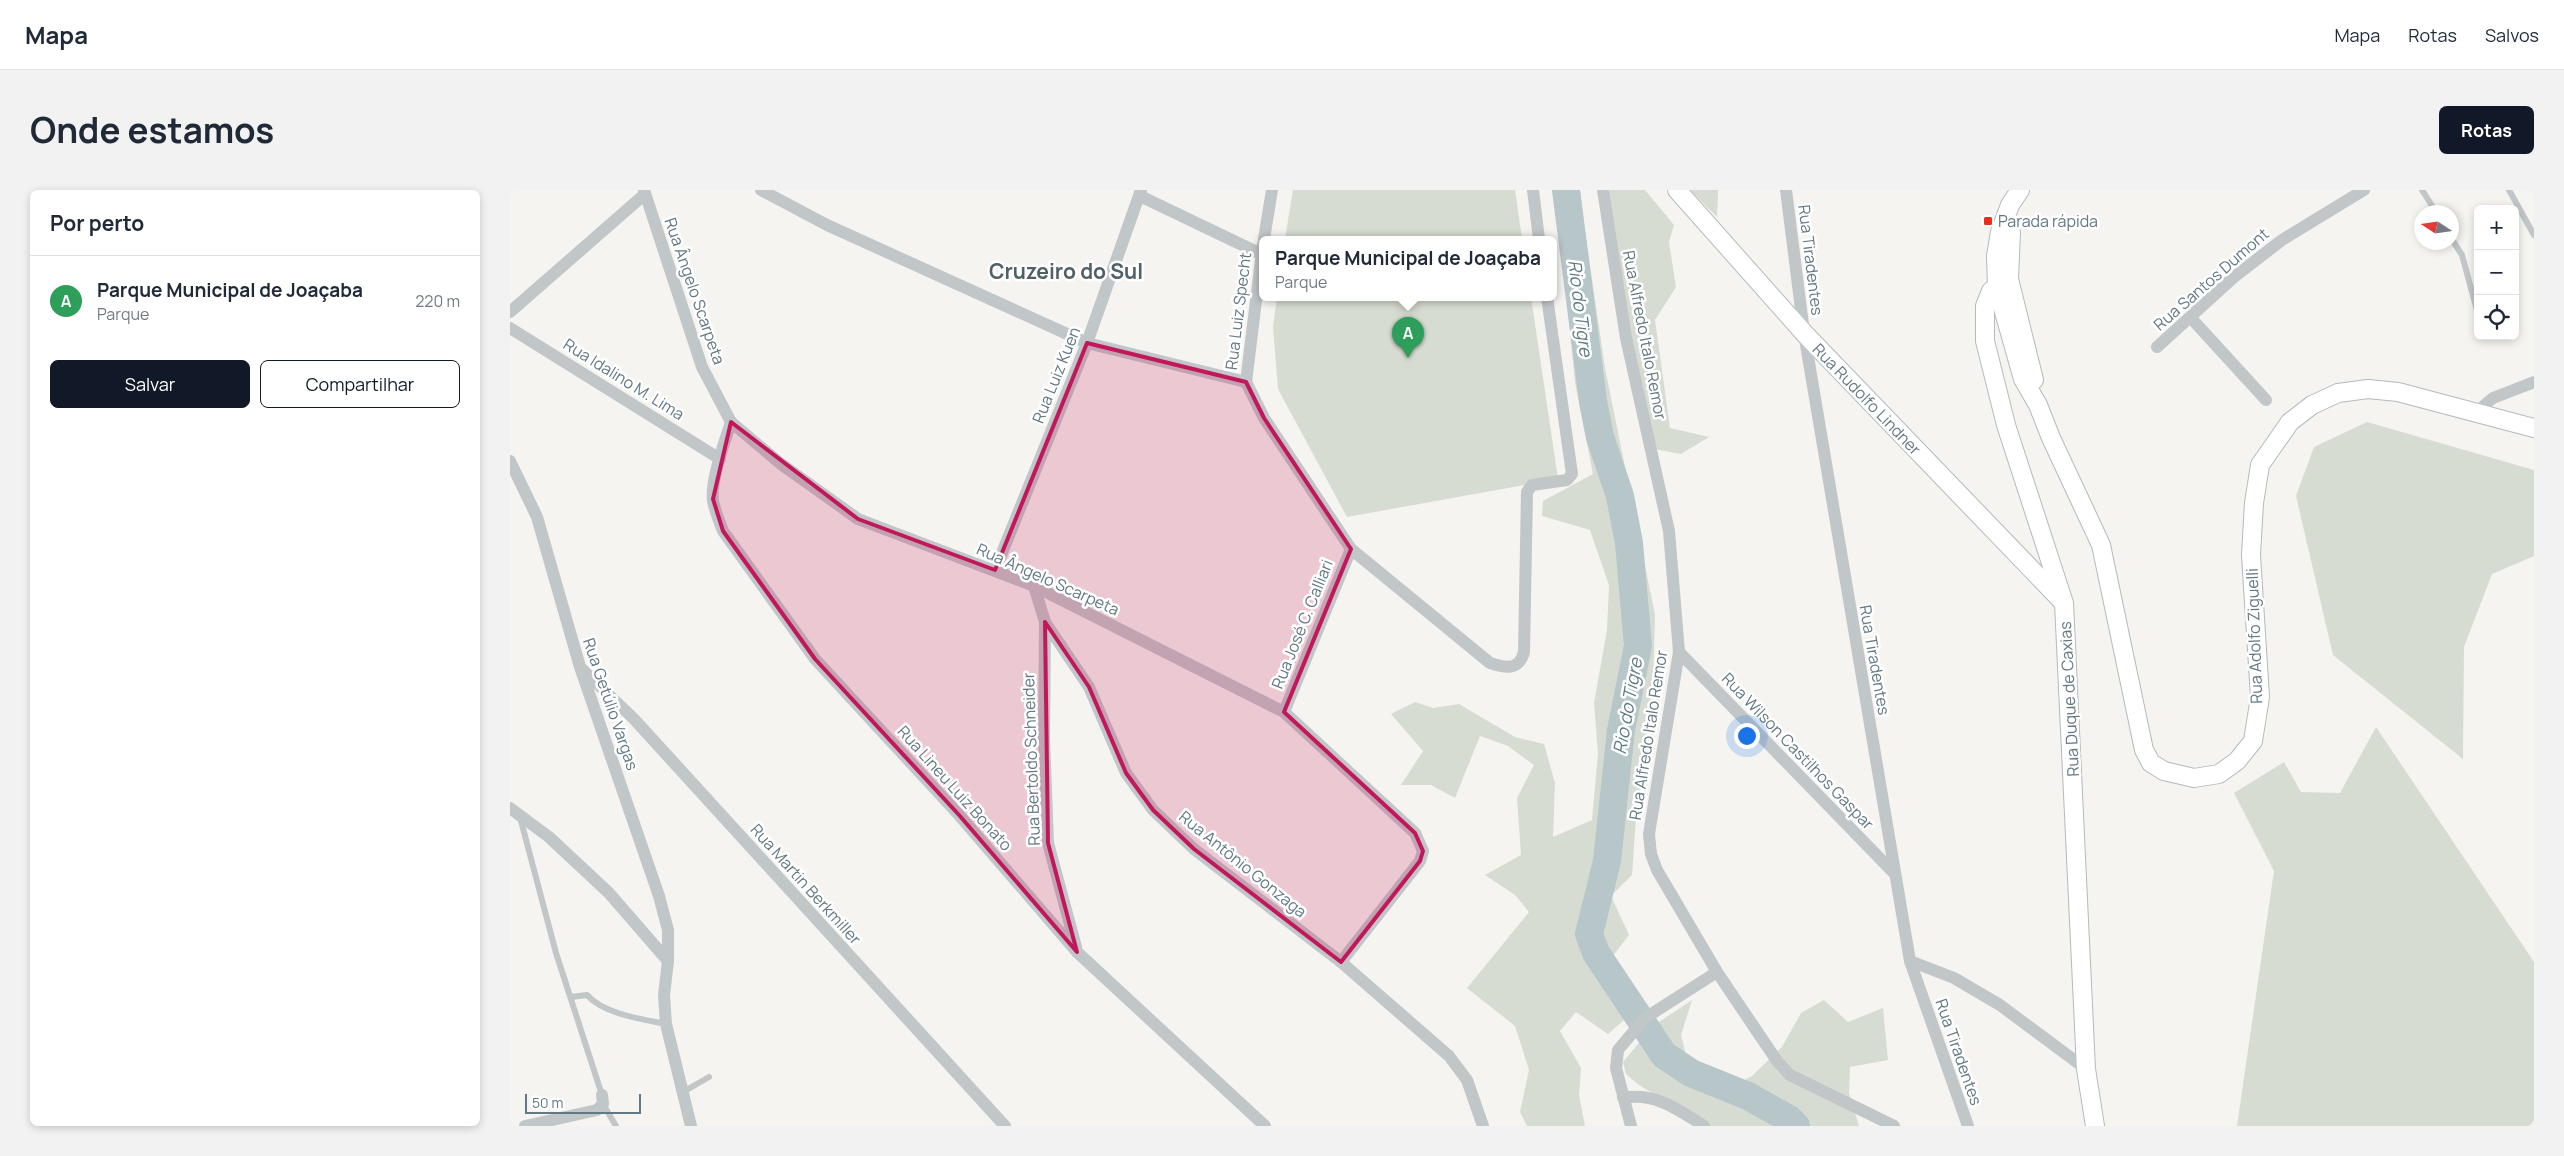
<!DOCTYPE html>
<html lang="pt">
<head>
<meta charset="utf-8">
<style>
	:root { --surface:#fff; --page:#f2f2f3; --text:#1f2937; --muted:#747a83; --line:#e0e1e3; --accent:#111827 }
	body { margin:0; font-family:Manrope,sans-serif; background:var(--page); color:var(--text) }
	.controls { position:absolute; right:15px; top:15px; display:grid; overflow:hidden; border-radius:8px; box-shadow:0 2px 8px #0003 }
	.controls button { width:45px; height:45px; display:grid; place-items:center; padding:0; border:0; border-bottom:1px solid var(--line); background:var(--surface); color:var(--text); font:25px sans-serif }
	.compass { position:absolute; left:1904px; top:15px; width:45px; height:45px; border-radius:50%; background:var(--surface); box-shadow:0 2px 8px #0003; rotate:282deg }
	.scale { position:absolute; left:15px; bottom:12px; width:116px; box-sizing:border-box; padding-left:5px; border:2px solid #627883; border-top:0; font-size:14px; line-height:18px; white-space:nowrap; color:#627883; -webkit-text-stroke:4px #fff; paint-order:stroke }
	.you { position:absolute; left:1236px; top:545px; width:18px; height:18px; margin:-12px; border:4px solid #fff; border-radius:50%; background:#1a73e8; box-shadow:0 0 0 8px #1a73e833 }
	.badge { display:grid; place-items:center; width:32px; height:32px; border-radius:50%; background:var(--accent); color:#fff; font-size:16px; font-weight:700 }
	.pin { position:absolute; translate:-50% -41px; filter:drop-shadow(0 1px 2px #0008) }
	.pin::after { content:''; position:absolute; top:26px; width:18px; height:15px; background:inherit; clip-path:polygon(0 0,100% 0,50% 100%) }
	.popup { position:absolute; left:749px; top:46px; width:298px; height:65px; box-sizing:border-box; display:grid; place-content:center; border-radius:8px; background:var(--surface); filter:drop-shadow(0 1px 4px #0005); font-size:16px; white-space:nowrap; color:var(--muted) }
	.popup b { font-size:19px; color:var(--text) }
	.popup::after { content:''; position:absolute; left:50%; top:100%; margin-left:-10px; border:10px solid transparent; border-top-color:var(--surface) }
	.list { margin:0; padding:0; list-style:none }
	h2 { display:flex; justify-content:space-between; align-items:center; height:65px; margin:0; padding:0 20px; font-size:21px }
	h2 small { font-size:16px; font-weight:400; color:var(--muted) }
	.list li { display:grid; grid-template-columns:32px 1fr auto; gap:15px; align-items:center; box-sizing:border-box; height:90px; padding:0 20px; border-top:1px solid var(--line) }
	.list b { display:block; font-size:19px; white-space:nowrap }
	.list p { margin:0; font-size:16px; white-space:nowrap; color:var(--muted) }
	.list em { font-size:16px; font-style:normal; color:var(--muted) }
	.actions { display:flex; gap:10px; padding:15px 20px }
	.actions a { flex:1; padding:11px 0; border:1px solid var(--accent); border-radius:8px; text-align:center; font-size:18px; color:var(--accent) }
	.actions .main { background:var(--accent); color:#fff }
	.icon { flex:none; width:28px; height:28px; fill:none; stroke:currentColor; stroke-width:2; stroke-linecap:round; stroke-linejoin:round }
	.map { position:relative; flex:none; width:2024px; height:936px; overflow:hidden; border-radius:8px }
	header { display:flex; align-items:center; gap:30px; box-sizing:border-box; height:70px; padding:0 25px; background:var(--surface); border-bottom:1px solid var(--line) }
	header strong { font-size:24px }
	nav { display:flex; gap:28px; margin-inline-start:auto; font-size:18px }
	.intro { display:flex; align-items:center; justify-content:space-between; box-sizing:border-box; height:120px; padding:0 30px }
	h1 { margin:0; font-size:35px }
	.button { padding:12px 22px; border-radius:8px; background:var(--accent); color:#fff; font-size:18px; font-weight:700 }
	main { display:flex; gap:30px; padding:0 30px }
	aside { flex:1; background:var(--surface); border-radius:8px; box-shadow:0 2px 8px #0003 }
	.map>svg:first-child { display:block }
	.green { fill:#d6dcd1 }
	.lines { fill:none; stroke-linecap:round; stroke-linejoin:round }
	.river { stroke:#b7c6c9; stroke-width:28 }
	.secondary-casing { stroke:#b3babd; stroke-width:20 }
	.lane { stroke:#c1c6c8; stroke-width:6 }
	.street { stroke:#c1c6c8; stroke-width:12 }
	.secondary { stroke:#fff; stroke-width:18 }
	.marked { fill:#c2185b; fill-opacity:0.2; stroke:#c2185b; stroke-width:4; stroke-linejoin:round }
	.poi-dot { fill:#ec2e18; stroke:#fff; stroke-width:2 }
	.labels { text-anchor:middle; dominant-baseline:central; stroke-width:5; stroke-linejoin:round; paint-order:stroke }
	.poi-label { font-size:16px; fill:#627883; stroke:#fff; text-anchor:start }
	.street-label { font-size:16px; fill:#627883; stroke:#fff }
	.water-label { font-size:18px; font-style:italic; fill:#5d7b80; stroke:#fff }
	.district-label { font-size:21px; font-weight:bold; fill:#506067; stroke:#fff }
</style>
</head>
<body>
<header>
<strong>Mapa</strong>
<nav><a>Mapa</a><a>Rotas</a><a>Salvos</a></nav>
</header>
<div class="intro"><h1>Onde estamos</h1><a class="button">Rotas</a></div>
<main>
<aside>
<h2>Por perto<small></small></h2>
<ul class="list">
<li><span class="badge" style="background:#2e9e5b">A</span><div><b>Parque Municipal de Joaçaba</b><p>Parque</p></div><em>220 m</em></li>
</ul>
<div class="actions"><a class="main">Salvar</a><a>Compartilhar</a></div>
</aside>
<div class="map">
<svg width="2024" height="936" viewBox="0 0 2024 936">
	<rect width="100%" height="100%" fill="#f5f4f0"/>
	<g class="green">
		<path d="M783,0H1005L1012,49H775Z"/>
		<path d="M1046,0H1069L1095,178L1145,425L1142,536L1126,628L1122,685L1101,706L1119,745L1102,767L1130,816L1098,844L1066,822L1050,841L1071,878L1069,905L1075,936H1017L1010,922L1019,880L1005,836L957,798L1019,722L1005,705L975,685L1011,665L1007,608L1024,575L998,556L970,546L945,608L921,595H891L913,561L881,524L905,512L923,518L949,514L1005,547L1034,554L1045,593L1043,647L1082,630L1088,563L1084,513L1097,440L1099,395L1080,340L1032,326L1033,311L1083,284L1065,193Z"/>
		<path d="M1095,0H1135L1164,35L1159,52L1166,97L1145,130L1160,238L1199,247L1171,264L1144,259L1113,119Z"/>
		<path d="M1180,0H1208L1207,27Z"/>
		<path d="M767,107H1021L1048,289L837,327L768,199L763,137Z"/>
		<path d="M1857,232L2024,280V366L1982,384L1954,457L1953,569L1823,465L1786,306L1804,257Z"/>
		<path d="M1866,537L2024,772V936H1727L1764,681L1724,603L1774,572L1791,602L1830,603Z"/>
		<path d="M1182,810L1171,845L1177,869L1224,896L1242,886L1272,857L1291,823L1314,810L1338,832L1373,818L1378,870L1340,877L1339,903L1349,936H1196L1129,895L1116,884L1113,872L1143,836Z"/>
	</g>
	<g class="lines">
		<path class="river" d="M1056,0L1083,211L1090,247L1110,306L1119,353L1128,456L1111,540L1097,671L1079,744L1086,763L1154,865L1181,883L1238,906L1279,929L1286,936"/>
		<g class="secondary-casing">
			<g id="secondary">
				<path d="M1167,0L1294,143L1551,410"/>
				<path d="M1510,0L1500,15L1490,42L1486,66L1487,97L1513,189L1528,215L1541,248L1591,355L1634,560L1641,573L1654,581L1684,588L1709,584L1727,571L1743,551L1750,507L1741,365L1744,313L1750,275L1780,232L1802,215L1828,203L1858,199L1888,202L2024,238"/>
				<path d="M1501,42L1499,89L1524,190"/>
				<path d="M1487,97L1481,101L1475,116V151L1496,235L1554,413L1576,879L1585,936"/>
			</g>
		</g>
		<g class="lane">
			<path d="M1912,0L1926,22"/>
			<path d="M1999,0L2024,45"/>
			<path d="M1941,48L1952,65L1968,124"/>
			<path d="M10,627L46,763L92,905"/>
			<path d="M61,807L77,805C94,824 131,829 156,834"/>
			<path d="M173,902L199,887"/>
			<path d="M93,914L106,936"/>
		</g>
		<g class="street">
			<path d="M134,0L192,177L221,232L271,274L348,329L524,396L774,522L905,643L913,661L910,671L831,772"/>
			<path d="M251,0L317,35L577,153L736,192"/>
			<path d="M1023,0L1029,49"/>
			<path d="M1093,0L1116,148L1159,341L1169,462L1139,644L1141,664L1147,680L1207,782L1267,871L1280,885L1384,936"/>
			<path d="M1276,0L1294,143L1400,771L1458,936"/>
			<path d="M630,6L751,64"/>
			<path d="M754,49L762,0"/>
			<path d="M0,122L135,4"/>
			<path d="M1681,128L1756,210"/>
			<path d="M0,138L210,269"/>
			<path d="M1647,157L1724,87L1772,50L1854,0"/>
			<path d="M736,192L754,228L841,359L980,473C995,478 1009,481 1014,462L1017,302L1022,295L1057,290L1062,284L1037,107"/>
			<path d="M736,192L753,54"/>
			<path d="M1964,224L1983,208L2024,192"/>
			<path d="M221,232C215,251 200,292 203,311C205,321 209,331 213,341L305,469L449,625L567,762L755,936"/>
			<path d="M0,271L27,327L70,477L149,706L158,740V771L154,805L156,834L181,936"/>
			<path d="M485,380L577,153L631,0"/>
			<path d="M524,396L535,432L579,497L616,583L643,620L684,659L831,772L939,866L957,890L973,936"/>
			<path d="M535,432L534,548L538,653L566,757"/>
			<path d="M1169,462L1385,684"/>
			<path d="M72,479L124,529L495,936"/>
			<path d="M774,522L841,359"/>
			<path d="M0,618L39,647L99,703L158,771"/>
			<path d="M1400,771L1444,788L1490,815L1576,879"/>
			<path d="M1113,908C1145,902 1169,920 1194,936"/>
			<path d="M15,936L87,920L93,914L92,905"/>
			<path d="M1121,936L1106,878L1108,860L1135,828L1207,782"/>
		</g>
		<use href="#secondary" class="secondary"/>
	</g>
	<path class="marked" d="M577,153L736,192L754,228L841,359L774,522L905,643L913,661L910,671L831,772L684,659L643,620L616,583L579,497L535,432L538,653L567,762L449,625L305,469L213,341L203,309L221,232L348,329L485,380Z"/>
	<rect class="poi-dot" x="1473" y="26" width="10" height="10" rx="2.5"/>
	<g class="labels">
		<g class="poi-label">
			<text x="1488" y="31">Parada rápida</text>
		</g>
		<g class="street-label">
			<text transform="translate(1301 70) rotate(83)">Rua Tiradentes</text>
			<text transform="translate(1701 89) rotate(-41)">Rua Santos Dumont</text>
			<text transform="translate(185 101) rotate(71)">Rua Ângelo Scarpeta</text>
			<text transform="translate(728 121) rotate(-83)">Rua Luiz Specht</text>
			<text transform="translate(1135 145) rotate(79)">Rua Alfredo Italo Remor</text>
			<text transform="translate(546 185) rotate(-68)">Rua Luiz Kuen</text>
			<text transform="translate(114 189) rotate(32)">Rua Idalino M. Lima</text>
			<text transform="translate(1357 209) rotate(46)">Rua Rudolfo Lindner</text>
			<text transform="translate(538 389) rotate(24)">Rua Ângelo Scarpeta</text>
			<text transform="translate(792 434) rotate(-68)">Rua José C. Calliari</text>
			<text transform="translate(1744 446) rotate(-92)">Rua Adolfo Ziguelli</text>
			<text transform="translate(1365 470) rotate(80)">Rua Tiradentes</text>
			<text transform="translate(1559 509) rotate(-93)">Rua Duque de Caxias</text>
			<text transform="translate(101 514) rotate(71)">Rua Getúlio Vargas</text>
			<text transform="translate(1138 545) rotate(-81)">Rua Alfredo Italo Remor</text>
			<text transform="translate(1288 561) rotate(46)">Rua Wilson Castilhos Gaspar</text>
			<text transform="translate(521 569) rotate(-92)">Rua Bertoldo Schneider</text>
			<text transform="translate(445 598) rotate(48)">Rua Lineu Luiz Bonato</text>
			<text transform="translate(733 674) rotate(39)">Rua Antônio Gonzaga</text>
			<text transform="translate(296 694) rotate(48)">Rua Martin Berkmiller</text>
			<text transform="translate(1449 862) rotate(71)">Rua Tiradentes</text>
		</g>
		<g class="water-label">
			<text transform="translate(1071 118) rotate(83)">Rio do Tigre</text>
			<text transform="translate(1117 516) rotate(-80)">Rio do Tigre</text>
		</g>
		<g class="district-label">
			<text x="556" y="81">Cruzeiro do Sul</text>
		</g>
	</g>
</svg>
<div class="controls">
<button>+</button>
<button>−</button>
<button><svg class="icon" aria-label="locate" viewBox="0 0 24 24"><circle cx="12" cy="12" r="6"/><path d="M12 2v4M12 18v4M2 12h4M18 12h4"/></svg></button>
</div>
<svg class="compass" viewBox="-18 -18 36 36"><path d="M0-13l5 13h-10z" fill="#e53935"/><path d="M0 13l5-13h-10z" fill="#747a83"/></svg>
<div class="scale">50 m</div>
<div class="you"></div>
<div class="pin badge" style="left:898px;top:168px;background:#2e9e5b">A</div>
<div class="popup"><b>Parque Municipal de Joaçaba</b>Parque</div>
</div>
</main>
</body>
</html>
